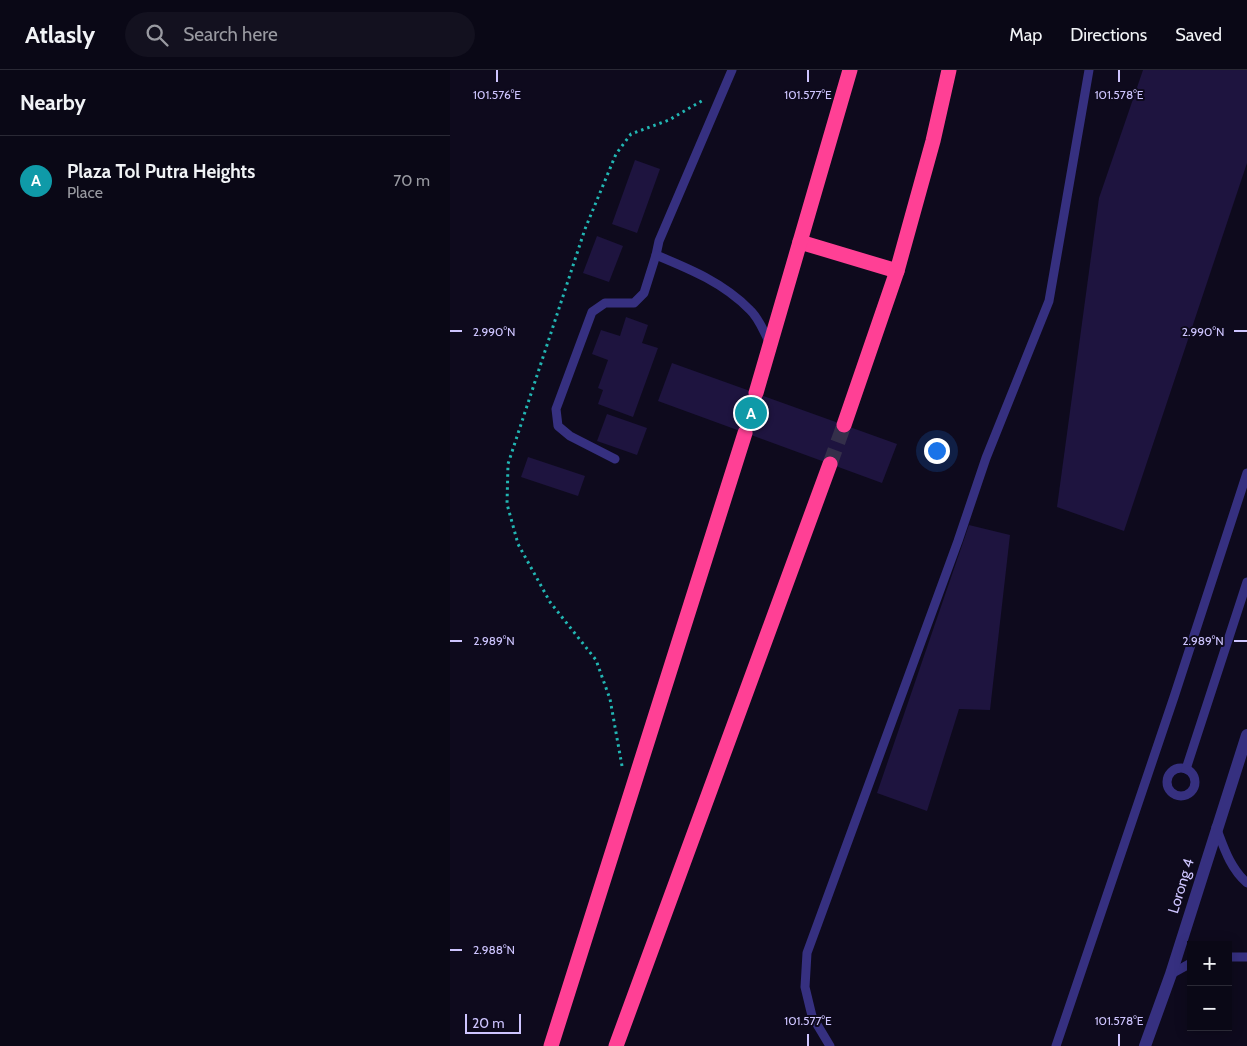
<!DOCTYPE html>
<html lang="en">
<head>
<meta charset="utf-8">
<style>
	:root { --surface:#0a0816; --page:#13111f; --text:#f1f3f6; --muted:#999aa1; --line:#2a2935; --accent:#00d0f0 }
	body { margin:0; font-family:Cabin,sans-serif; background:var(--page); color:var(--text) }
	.controls { position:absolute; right:15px; bottom:15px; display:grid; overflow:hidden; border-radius:0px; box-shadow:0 2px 12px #0003 }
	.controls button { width:45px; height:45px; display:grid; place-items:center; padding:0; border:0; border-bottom:1px solid var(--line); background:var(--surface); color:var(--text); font:25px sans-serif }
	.scale { position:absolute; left:15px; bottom:12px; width:56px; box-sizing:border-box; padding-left:5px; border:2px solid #cec5ff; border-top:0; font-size:14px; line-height:18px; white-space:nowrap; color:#cec5ff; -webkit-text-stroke:4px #0e0a1d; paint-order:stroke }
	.you { position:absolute; left:486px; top:380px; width:18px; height:18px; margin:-12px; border:4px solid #fff; border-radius:50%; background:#1a73e8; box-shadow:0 0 0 8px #1a73e833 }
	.badge { display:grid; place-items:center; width:32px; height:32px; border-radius:50%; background:var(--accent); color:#fff; font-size:16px; font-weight:700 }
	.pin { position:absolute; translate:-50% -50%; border:2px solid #fff; box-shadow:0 1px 5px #0006 }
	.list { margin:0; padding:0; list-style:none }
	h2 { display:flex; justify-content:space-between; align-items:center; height:65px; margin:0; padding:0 20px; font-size:21px }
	h2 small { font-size:16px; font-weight:400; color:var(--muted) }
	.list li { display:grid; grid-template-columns:32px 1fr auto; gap:15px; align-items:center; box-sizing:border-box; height:90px; padding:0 20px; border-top:1px solid var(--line) }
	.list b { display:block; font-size:19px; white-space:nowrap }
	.list p { margin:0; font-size:16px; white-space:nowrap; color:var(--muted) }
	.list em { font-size:16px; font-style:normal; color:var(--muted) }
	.icon { flex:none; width:28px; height:28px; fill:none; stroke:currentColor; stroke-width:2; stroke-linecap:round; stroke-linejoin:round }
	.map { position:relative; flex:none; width:797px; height:976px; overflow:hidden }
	header { display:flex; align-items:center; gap:30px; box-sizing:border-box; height:70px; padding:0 25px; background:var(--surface); border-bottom:1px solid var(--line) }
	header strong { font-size:24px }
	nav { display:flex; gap:28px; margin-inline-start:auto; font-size:18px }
	.search { width:350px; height:45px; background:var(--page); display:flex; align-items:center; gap:12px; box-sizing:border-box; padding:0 18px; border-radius:28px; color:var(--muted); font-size:19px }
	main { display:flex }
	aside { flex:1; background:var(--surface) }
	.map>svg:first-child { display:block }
	.building { fill:#1e143f }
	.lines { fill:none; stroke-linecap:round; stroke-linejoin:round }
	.highway-tunnel { stroke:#342f4a; stroke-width:15; stroke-dasharray:15 8; stroke-linecap:butt }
	.path { stroke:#22b6b3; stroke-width:3; stroke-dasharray:2.5 4; stroke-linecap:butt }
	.lane { stroke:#363080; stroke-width:9 }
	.street { stroke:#363080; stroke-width:12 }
	.highway { stroke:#ff4095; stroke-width:15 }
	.ticks { fill:none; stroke:#cec5ff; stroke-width:2 }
	.labels { text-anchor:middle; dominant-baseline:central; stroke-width:4; stroke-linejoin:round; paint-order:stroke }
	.street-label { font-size:15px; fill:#cec5ff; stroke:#0e0a1d }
	.ticks-label { font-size:12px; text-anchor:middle; fill:#cec5ff; stroke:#0e0a1d; stroke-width:4; stroke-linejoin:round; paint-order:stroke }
</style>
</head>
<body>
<header>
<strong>Atlasly</strong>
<div class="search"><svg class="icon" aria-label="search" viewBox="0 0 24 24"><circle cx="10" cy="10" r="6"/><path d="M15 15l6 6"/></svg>Search here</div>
<nav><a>Map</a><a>Directions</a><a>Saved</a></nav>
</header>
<main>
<aside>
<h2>Nearby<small></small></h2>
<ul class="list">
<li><span class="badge" style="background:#0f9aa8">A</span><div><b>Plaza Tol Putra Heights</b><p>Place</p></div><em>70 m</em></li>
</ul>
</aside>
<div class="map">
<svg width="797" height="976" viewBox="0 0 797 976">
	<rect width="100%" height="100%" fill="#0e0a1d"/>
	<g class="building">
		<path d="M693,0H797V93L674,461L607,437L649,128Z"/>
		<path d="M185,90L210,99L187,163L162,154Z"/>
		<path d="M147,166L173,176L159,212L133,203Z"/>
		<path d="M176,247L198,255L192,273L208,278L183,347L148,334L153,320L148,318L158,290L142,284L151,260L170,266Z"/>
		<path d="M222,293L447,374L432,413L208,331Z"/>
		<path d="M157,344L197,358L187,385L147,371Z"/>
		<path d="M78,387L135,406L128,426L71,407Z"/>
		<path d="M519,455L560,465L540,640L509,639L477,741L427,723Z"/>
	</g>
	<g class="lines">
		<g class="highway-tunnel">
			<path d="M295,363L306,323"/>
			<path d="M380,394L394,355"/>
		</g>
		<path class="path" d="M172,696L160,629L146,590L100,532L68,474L57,434L58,394L135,159L166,84L181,64L219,50L255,29"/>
		<g class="lane">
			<path d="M282,0L209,171L206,185C240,199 274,213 300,240C309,248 314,263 320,273"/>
			<path d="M165,389L120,366L108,356L106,339L142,242L155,233H184L194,223L206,185"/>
			<circle cx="731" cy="712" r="14"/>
			<path d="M736,699L797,512"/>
			<path d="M766,757C774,778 780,798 797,813"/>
			<path d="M778,887H797"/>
			<path d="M721,904L741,893"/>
			<path d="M380,976L362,946L355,917L357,883L508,471L536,388L599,231L639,0"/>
			<path d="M606,976L724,627L797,403"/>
		</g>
		<path class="street" d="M695,976L721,904L797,665"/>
		<g class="highway">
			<path d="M350,172L447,201"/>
			<path d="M306,323L400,0"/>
			<path d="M394,355L447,201L483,71L499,0"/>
			<path d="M101,976L295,363"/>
			<path d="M166,976L380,394"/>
		</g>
	</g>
	<path class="ticks" d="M47,0V12M358,0V12M669,0V12M0,261H12M784,261H797M0,571H12M784,571H797M0,880H12M358,964V976M669,964V976"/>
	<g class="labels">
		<g class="street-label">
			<text transform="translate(731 816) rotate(-73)">Lorong 4</text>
		</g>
	</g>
	<g class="ticks-label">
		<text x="47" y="29">101.576°E</text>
		<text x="358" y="29">101.577°E</text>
		<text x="669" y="29">101.578°E</text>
		<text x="44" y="266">2.990°N</text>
		<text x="753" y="266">2.990°N</text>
		<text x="44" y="575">2.989°N</text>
		<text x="753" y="575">2.989°N</text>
		<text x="44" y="884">2.988°N</text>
		<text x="358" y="955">101.577°E</text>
		<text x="669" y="955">101.578°E</text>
	</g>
</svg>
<div class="controls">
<button>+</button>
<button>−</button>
</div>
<div class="scale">20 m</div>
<div class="you"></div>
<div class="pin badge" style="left:301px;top:343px;background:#0f9aa8">A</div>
</div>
</main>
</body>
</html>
